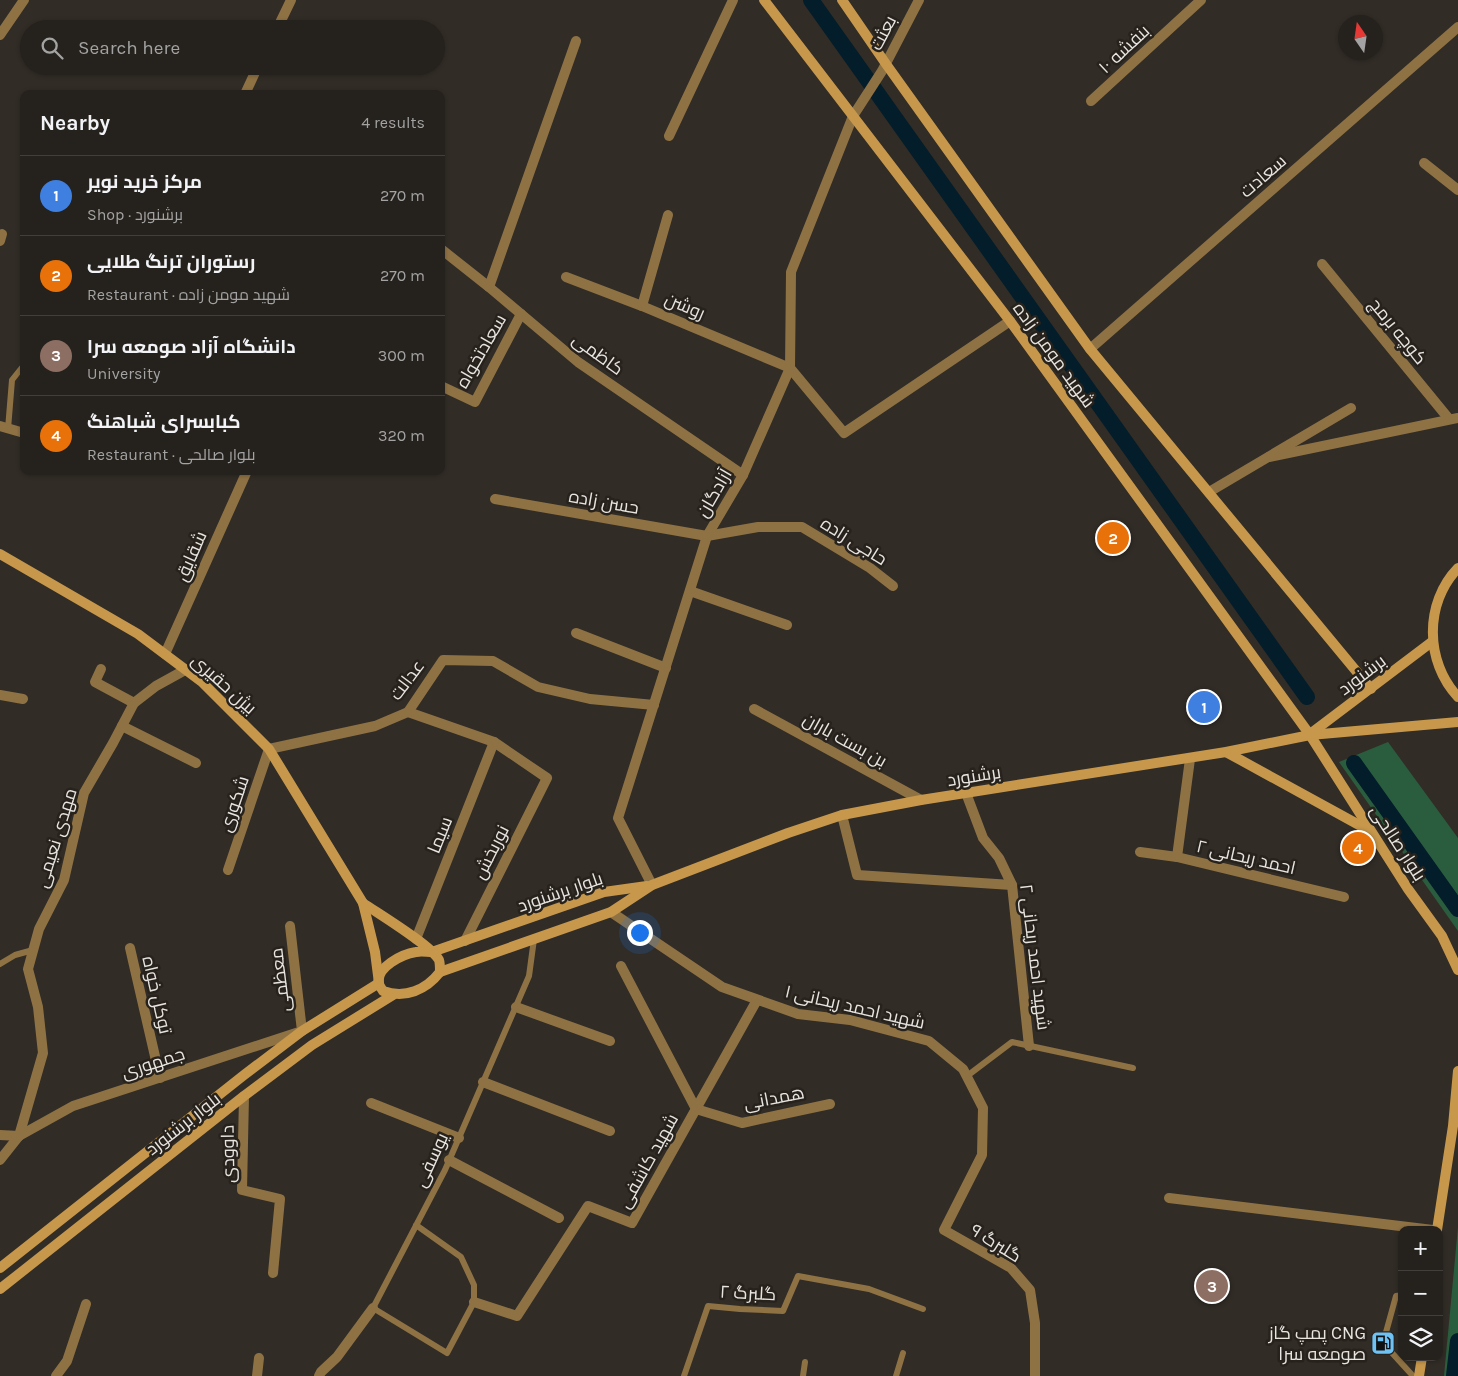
<!DOCTYPE html>
<html lang="en">
<head>
<meta charset="utf-8">
<style>
	:root { --surface:#25211c; --page:#312e29; --text:#f1f3f6; --muted:#a3a3a3; --line:#423e3b; --accent:#6fc2f4 }
	body { margin:0; font-family:Karla,Cairo,sans-serif; background:var(--page); color:var(--text) }
	.controls { position:absolute; right:15px; bottom:15px; display:grid; overflow:hidden; border-radius:10px; box-shadow:0 1px 4px #0004 }
	.controls button { width:45px; height:45px; display:grid; place-items:center; padding:0; border:0; border-bottom:1px solid var(--line); background:var(--surface); color:var(--text); font:25px sans-serif }
	.compass { position:absolute; left:1338px; top:15px; width:45px; height:45px; border-radius:50%; background:var(--surface); box-shadow:0 1px 4px #0004; rotate:347deg }
	.you { position:absolute; left:639px; top:932px; width:18px; height:18px; margin:-12px; border:4px solid #fff; border-radius:50%; background:#1a73e8; box-shadow:0 0 0 8px #1a73e833 }
	.badge { display:grid; place-items:center; width:32px; height:32px; border-radius:50%; background:var(--accent); color:#fff; font-size:16px; font-weight:700 }
	.pin { position:absolute; translate:-50% -50%; border:2px solid #fff; box-shadow:0 1px 5px #0006 }
	.list { margin:0; padding:0; list-style:none }
	h2 { display:flex; justify-content:space-between; align-items:center; height:65px; margin:0; padding:0 20px; font-size:21px }
	h2 small { font-size:16px; font-weight:400; color:var(--muted) }
	.list li { display:grid; grid-template-columns:32px 1fr auto; gap:15px; align-items:center; box-sizing:border-box; height:80px; padding:0 20px; border-top:1px solid var(--line) }
	.list b { display:block; font-size:19px; white-space:nowrap }
	.list p { margin:0; font-size:16px; white-space:nowrap; color:var(--muted) }
	.list em { font-size:16px; font-style:normal; color:var(--muted) }
	.icon { flex:none; width:28px; height:28px; fill:none; stroke:currentColor; stroke-width:2; stroke-linecap:round; stroke-linejoin:round }
	.map { position:relative; flex:none; width:1458px; height:1376px; overflow:hidden }
	.search { position:absolute; background:var(--surface); box-shadow:0 1px 4px #0004; left:20px; top:20px; width:425px; height:55px; display:flex; align-items:center; gap:12px; box-sizing:border-box; padding:0 18px; border-radius:28px; color:var(--muted); font-size:19px }
	.panel { position:absolute; background:var(--surface); box-shadow:0 1px 4px #0004; left:20px; top:90px; width:425px; height:385px; border-radius:10px }
	.map>svg:first-child { display:block }
	.green { fill:#2a5d3e }
	.lines { fill:none; stroke-linecap:round; stroke-linejoin:round }
	.canal { stroke:#031d2a; stroke-width:16 }
	.lane { stroke:#8f7244; stroke-width:6 }
	.street { stroke:#8f7244; stroke-width:10 }
	.secondary { stroke:#c7984b; stroke-width:10 }
	.labels { text-anchor:middle; dominant-baseline:central; stroke-width:5; stroke-linejoin:round; paint-order:stroke }
	.street-label { font-size:18px; fill:#e8e5e1; stroke:#27221c }
	.poi-label { font-size:18px; fill:#e8e5e1; stroke:#27221c; text-anchor:end }
</style>
</head>
<body>
<div class="map">
<svg width="1458" height="1376" viewBox="0 0 1458 1376">
	<rect width="100%" height="100%" fill="#312c26"/>
	<g class="green">
		<path d="M1388,742L1458,838V931L1339,762Z"/>
		<path d="M1458,1227V1376H1444Z"/>
	</g>
	<g class="lines">
		<g class="canal">
			<path d="M811,0L1307,697"/>
			<path d="M1354,763L1458,909"/>
			<path d="M1454,1376L1458,1341"/>
		</g>
		<g class="lane">
			<path d="M8,429L12,380L24,365"/>
			<path d="M0,964L15,955L33,950"/>
			<path d="M967,1076L1012,1042L1133,1068"/>
			<path d="M416,1225L461,1257L474,1285V1302L447,1353L373,1308L445,1170L529,976L534,939"/>
			<path d="M1402,1295L1396,1296L1383,1343L1413,1376"/>
			<path d="M684,1376L708,1306L740,1309L783,1311L798,1276L869,1289L923,1309"/>
			<path d="M803,1376L805,1362"/>
			<path d="M896,1376L903,1353"/>
		</g>
		<g class="street">
			<path d="M277,29L291,0"/>
			<path d="M0,35L24,0"/>
			<path d="M245,94L258,66"/>
			<path d="M1091,101L1201,0"/>
			<path d="M669,136L733,0"/>
			<path d="M1424,163L1458,190"/>
			<path d="M0,241L2,234"/>
			<path d="M441,249L489,287L578,362L743,475"/>
			<path d="M1322,264L1449,419"/>
			<path d="M566,277L642,306L790,368L844,433L1010,321"/>
			<path d="M489,287L576,41"/>
			<path d="M642,306L668,215"/>
			<path d="M1090,349L1458,27"/>
			<path d="M441,386L475,402L521,314"/>
			<path d="M0,426L24,433"/>
			<path d="M1269,457L1458,418"/>
			<path d="M1209,492L1351,408"/>
			<path d="M495,499L707,536L758,527H802L870,568L893,586"/>
			<path d="M690,591L787,625"/>
			<path d="M576,633L666,668"/>
			<path d="M165,654L247,471"/>
			<path d="M101,669L95,682L134,703"/>
			<path d="M0,695L23,699"/>
			<path d="M754,709L921,800"/>
			<path d="M408,712L494,742L547,778L465,941"/>
			<path d="M122,726L196,763"/>
			<path d="M966,793L983,838L999,858L1012,885L1029,1046"/>
			<path d="M842,815L857,875L1012,885"/>
			<path d="M1140,852L1177,857L1344,897"/>
			<path d="M1177,857L1190,759"/>
			<path d="M228,870L269,749L375,726L408,712L443,660L493,661L538,687L590,699L654,705"/>
			<path d="M652,885L618,818L707,536L743,475L790,368L791,272L853,116L882,71L919,0"/>
			<path d="M611,912L722,987L798,1014L850,1020L929,1041L963,1069L983,1108L982,1155L944,1230L1011,1268L1030,1290L1035,1323V1376"/>
			<path d="M416,939L494,742"/>
			<path d="M130,948L160,1078"/>
			<path d="M621,966L696,1109L742,1123L830,1104"/>
			<path d="M516,1007L610,1041"/>
			<path d="M483,1082L610,1131"/>
			<path d="M244,1096L242,1190L280,1199L273,1273"/>
			<path d="M371,1103L459,1138"/>
			<path d="M0,1135L19,1136"/>
			<path d="M19,1136L43,1053L38,1007L28,969L39,929L64,880L84,793L113,743L134,703L156,686L185,670"/>
			<path d="M0,1160L19,1136L73,1106L302,1031L290,926"/>
			<path d="M449,1160L559,1218"/>
			<path d="M1169,1198L1433,1230"/>
			<path d="M474,1302L517,1316L588,1206L632,1223L757,1000"/>
			<path d="M56,1376L67,1361L86,1304"/>
			<path d="M257,1376L259,1358"/>
			<path d="M319,1376L321,1372L337,1357L373,1308"/>
		</g>
		<g class="secondary">
			<path d="M764,0L1010,321L1310,735L1408,889L1442,936L1458,970"/>
			<path d="M842,0L886,64L1090,349L1371,689"/>
			<path d="M0,554L138,634L202,682L269,749L363,903L375,952L379,983L302,1031L244,1075L0,1268"/>
			<path d="M1458,568C1424,603 1425,662 1458,697"/>
			<path d="M1310,734L1433,641"/>
			<path d="M1226,752L1370,831"/>
			<path d="M363,903C379,914 432,946 439,960C440,963 440,969 440,972C426,990 405,999 383,991C382,989 380,987 379,984C375,967 403,954 416,952C421,951 427,952 432,952L604,892L647,886"/>
			<path d="M440,972L611,912L652,885L788,833L842,815L921,800L1226,752L1310,735L1458,722"/>
			<path d="M1437,1230L1453,1126L1458,1071"/>
			<path d="M0,1289L244,1096L312,1045L393,995"/>
			<path d="M1419,1376L1422,1357"/>
		</g>
	</g>
	<defs>
		<g id="fuel-square" transform="scale(1.25)"><rect x="-9" y="-9" width="18" height="18" rx="4" fill="#6fc2f4" stroke="#27221c"/><path d="M-5.5-6h7V0h2V4h1.3V-2.5L3-4.5l.8-.8L6-3V5H2.5V1h-1V6h-7ZM-4.2-4.7v3.2H.2V-4.7Z" fill="#111"/></g>
	</defs>
	<g fill-rule="evenodd">
		<use href="#fuel-square" x="1383" y="1343"/>
	</g>
	<g class="labels">
		<g class="street-label">
			<text transform="translate(883 33) rotate(-63)">بعثت</text>
			<text transform="translate(1124 49) rotate(-43)">بنفشه ۱۰</text>
			<text transform="translate(1263 176) rotate(-41)">سعادت</text>
			<text transform="translate(685 306) rotate(23)">روشن</text>
			<text transform="translate(1398 331) rotate(51)">کوچه برمچ</text>
			<text transform="translate(481 351) rotate(-60)">سعادتخواه</text>
			<text transform="translate(598 354) rotate(36)">کاظمی</text>
			<text transform="translate(1054 355) rotate(54)">شهید مومن زاده</text>
			<text transform="translate(714 493) rotate(-60)">آزادگان</text>
			<text transform="translate(604 502) rotate(10)">حسن زاده</text>
			<text transform="translate(854 541) rotate(32)">حاجی زاده</text>
			<text transform="translate(191 556) rotate(-66)">شقایق</text>
			<text transform="translate(1362 675) rotate(-37)">برشنورد</text>
			<text transform="translate(407 680) rotate(-53)">عدالت</text>
			<text transform="translate(224 684) rotate(42)">بیژن حقیری</text>
			<text transform="translate(845 740) rotate(29)">بن بست باران</text>
			<text transform="translate(974 776) rotate(-9)">برشنورد</text>
			<text transform="translate(234 804) rotate(-71)">شکوری</text>
			<text transform="translate(440 835) rotate(-68)">سیما</text>
			<text transform="translate(56 838) rotate(-73)">مهدی نعیمی</text>
			<text transform="translate(1398 843) rotate(57)">بلوار صالحی</text>
			<text transform="translate(491 852) rotate(-63)">نوربخش</text>
			<text transform="translate(1246 857) rotate(13)">احمد ریحانی ۲</text>
			<text transform="translate(560 892) rotate(-19)">بلوار برشنورد</text>
			<text transform="translate(1035 957) rotate(83)">شهید احمد ریحانی ۲</text>
			<text transform="translate(280 980) rotate(-97)">معظمی</text>
			<text transform="translate(157 995) rotate(77)">توکل خواه</text>
			<text transform="translate(855 1007) rotate(13)">شهید احمد ریحانی ۱</text>
			<text transform="translate(153 1063) rotate(-18)">جمهوری</text>
			<text transform="translate(774 1098) rotate(-11)">همدانی</text>
			<text transform="translate(183 1124) rotate(-38)">بلوار برشنورد</text>
			<text transform="translate(228 1154) rotate(-91)">داوودی</text>
			<text transform="translate(431 1160) rotate(-65)">یوسفی</text>
			<text transform="translate(648 1161) rotate(-61)">شهید کاشفی</text>
			<text transform="translate(996 1243) rotate(32)">گلبرگ ۹</text>
			<text transform="translate(748 1293) rotate(3)">گلبرگ ۲</text>
		</g>
		<g class="poi-label">
			<text x="1366" y="1333">پمپ گاز CNG<tspan x="1366" dy="21">صومعه سرا</tspan></text>
		</g>
	</g>
</svg>
<div class="controls">
<button>+</button>
<button>−</button>
<button><svg class="icon" aria-label="layers" viewBox="0 0 24 24"><path d="M12 4l9 5-9 5-9-5zM3 14l9 5 9-5"/></svg></button>
</div>
<svg class="compass" viewBox="-18 -18 36 36"><path d="M0-13l5 13h-10z" fill="#e53935"/><path d="M0 13l5-13h-10z" fill="#a3a3a3"/></svg>
<div class="you"></div>
<div class="pin badge" style="left:1204px;top:707px;background:#3f7fe0">1</div>
<div class="pin badge" style="left:1113px;top:538px;background:#e8710a">2</div>
<div class="pin badge" style="left:1212px;top:1286px;background:#8d6e63">3</div>
<div class="pin badge" style="left:1358px;top:848px;background:#e8710a">4</div>
<div class="search"><svg class="icon" aria-label="search" viewBox="0 0 24 24"><circle cx="10" cy="10" r="6"/><path d="M15 15l6 6"/></svg>Search here</div>
<section class="panel">
<h2>Nearby<small>4 results</small></h2>
<ul class="list">
<li><span class="badge" style="background:#3f7fe0">1</span><div><b>مرکز خرید نویر</b><p>Shop · برشنورد</p></div><em>270 m</em></li>
<li><span class="badge" style="background:#e8710a">2</span><div><b>رستوران ترنگ طلایی</b><p>Restaurant · شهید مومن زاده</p></div><em>270 m</em></li>
<li><span class="badge" style="background:#8d6e63">3</span><div><b>دانشگاه آزاد صومعه سرا</b><p>University</p></div><em>300 m</em></li>
<li><span class="badge" style="background:#e8710a">4</span><div><b>کبابسرای شباهنگ</b><p>Restaurant · بلوار صالحی</p></div><em>320 m</em></li>
</ul>
</section>
</div>
</body>
</html>
